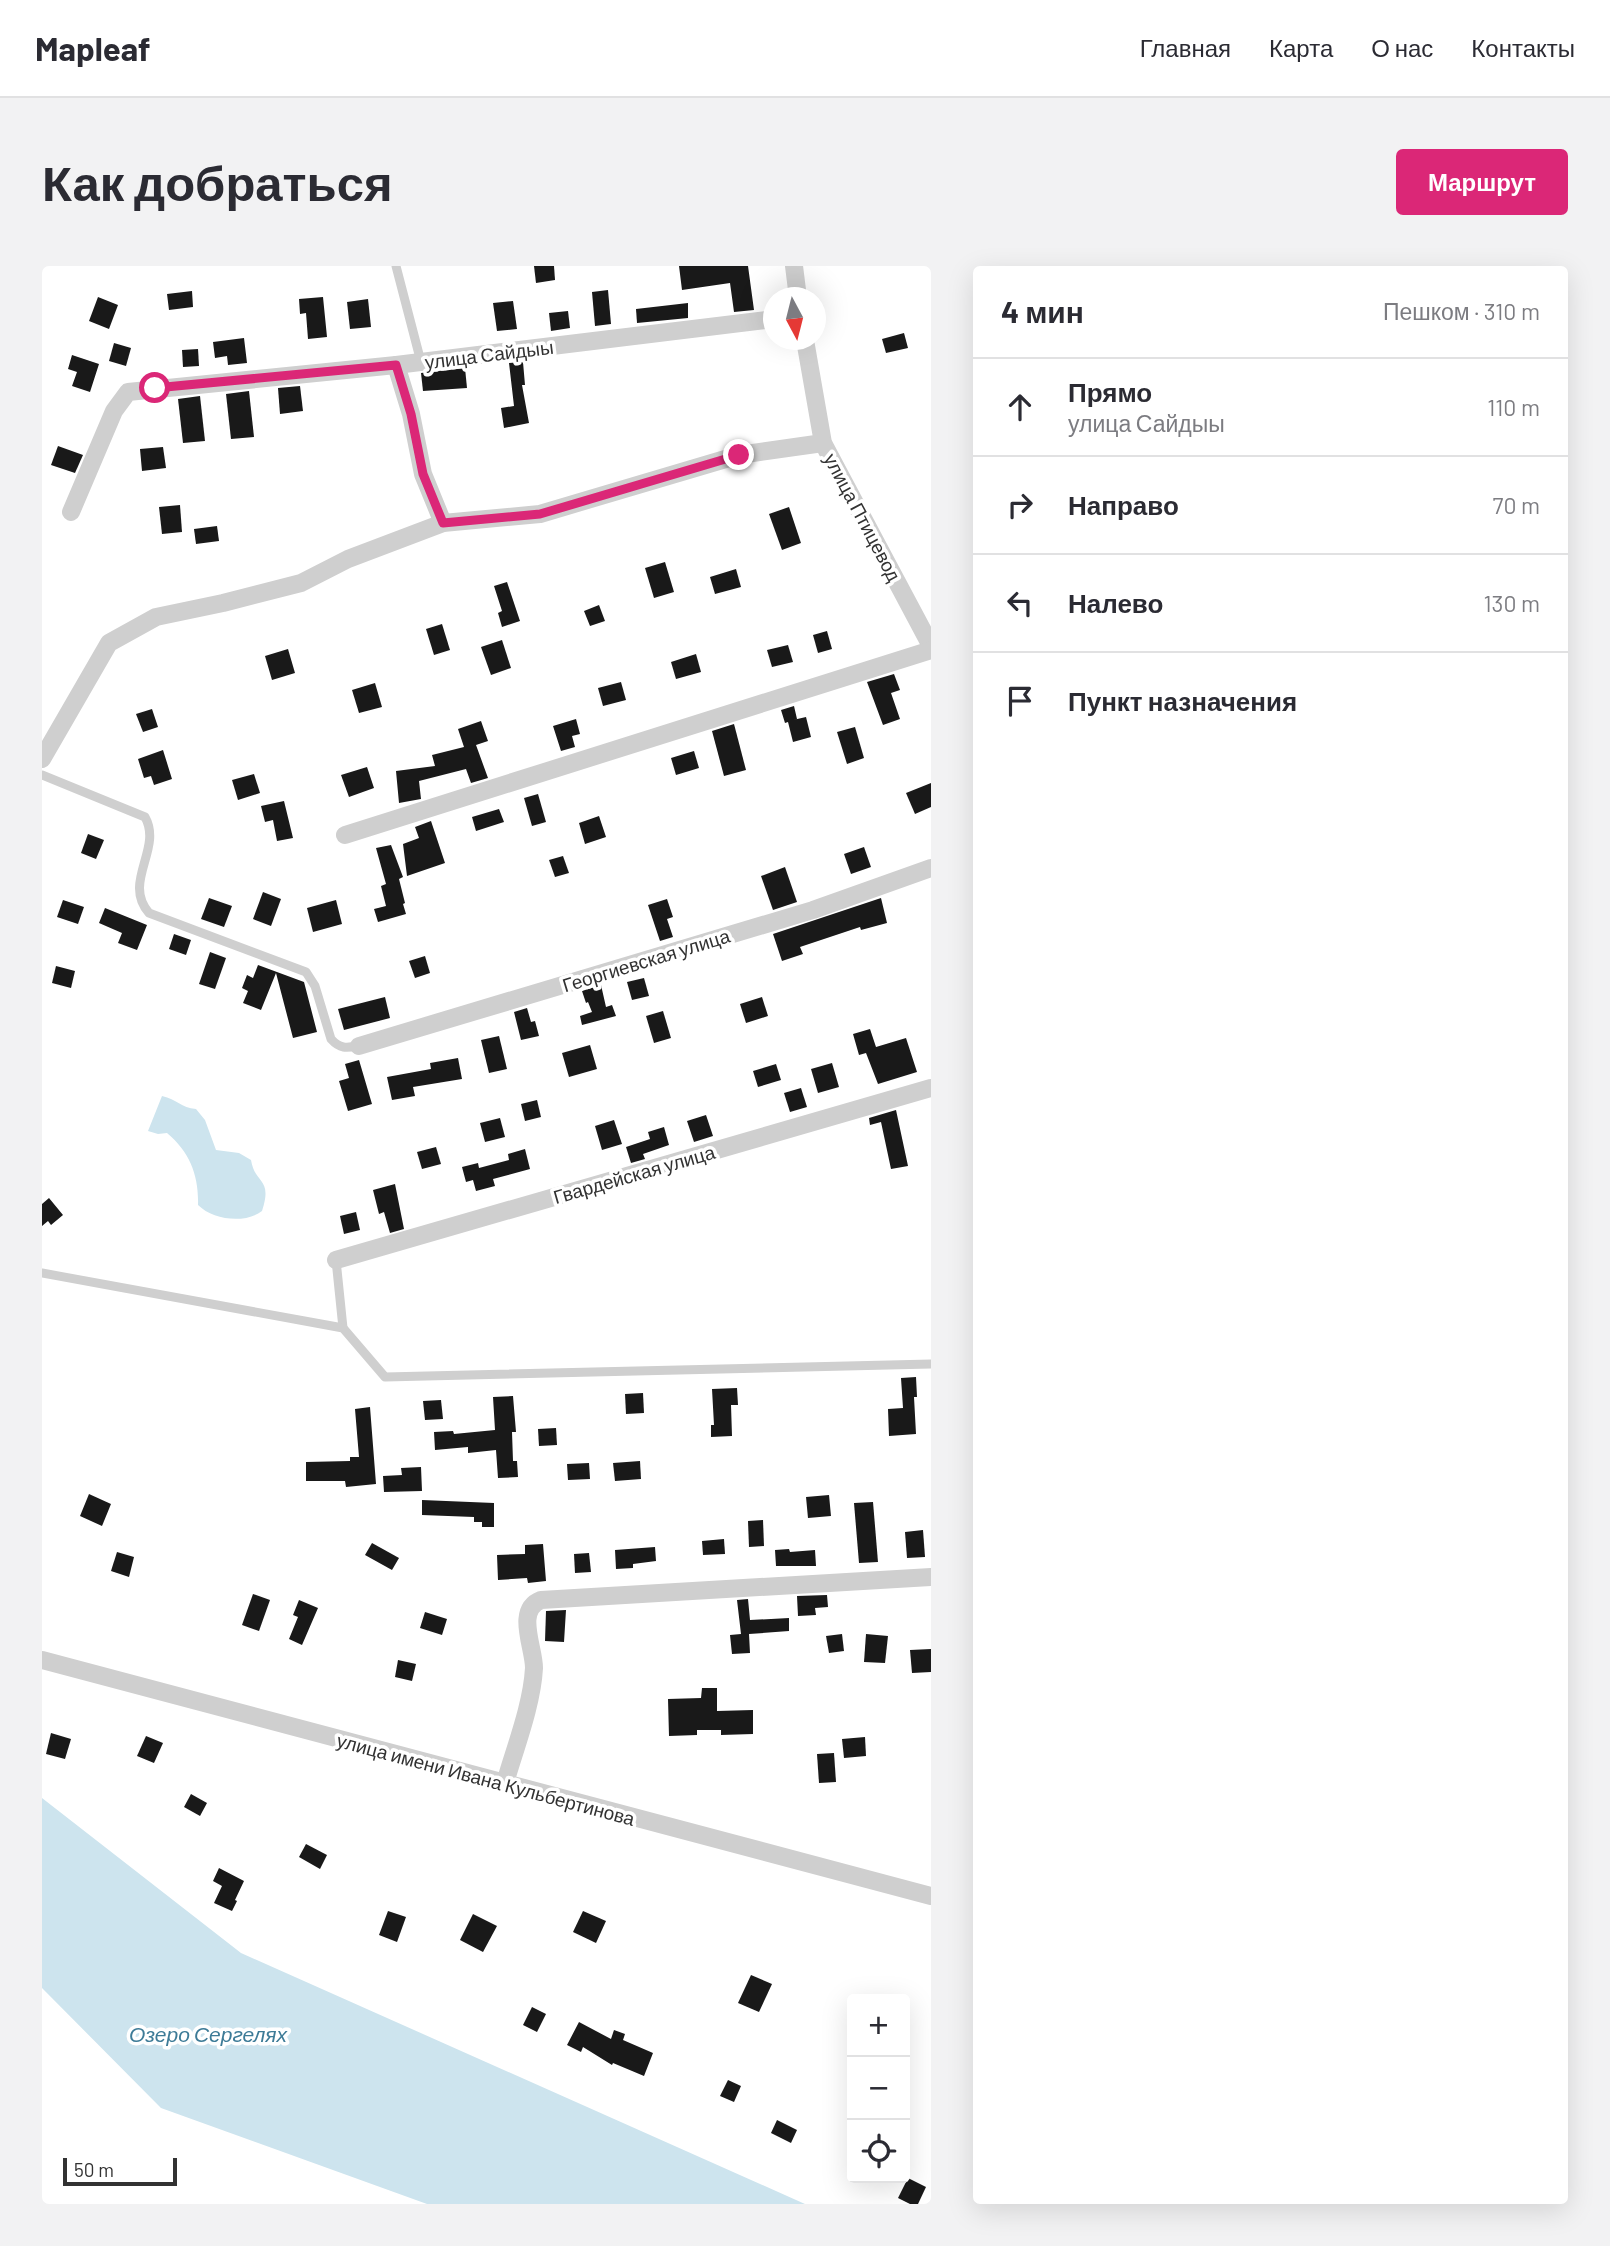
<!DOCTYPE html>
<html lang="ru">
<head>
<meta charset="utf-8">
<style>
	:root { --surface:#fff; --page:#f2f2f3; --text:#2b2b33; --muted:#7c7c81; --line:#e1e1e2; --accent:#db2777 }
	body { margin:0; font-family:Barlow,sans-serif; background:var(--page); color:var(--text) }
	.controls { position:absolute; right:21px; bottom:21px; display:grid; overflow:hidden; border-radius:7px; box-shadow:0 7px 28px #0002 }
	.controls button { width:63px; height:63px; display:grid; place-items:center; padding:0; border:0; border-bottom:2px solid var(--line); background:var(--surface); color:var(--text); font:35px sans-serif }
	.compass { position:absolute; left:721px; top:21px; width:63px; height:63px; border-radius:50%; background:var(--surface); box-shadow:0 7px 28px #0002; rotate:173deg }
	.scale { position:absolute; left:21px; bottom:18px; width:114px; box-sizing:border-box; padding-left:7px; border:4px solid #323232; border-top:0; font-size:19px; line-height:24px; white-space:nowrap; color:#323232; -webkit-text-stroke:5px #fff; paint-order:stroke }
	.stop { position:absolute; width:21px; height:21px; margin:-16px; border:5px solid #db2777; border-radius:50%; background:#fff }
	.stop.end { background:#db2777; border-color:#fff; box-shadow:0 2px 7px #0008 }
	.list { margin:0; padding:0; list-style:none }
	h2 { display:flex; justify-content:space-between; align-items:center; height:91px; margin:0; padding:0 28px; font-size:30px }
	h2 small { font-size:23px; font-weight:400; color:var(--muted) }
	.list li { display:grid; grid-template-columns:46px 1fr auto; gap:21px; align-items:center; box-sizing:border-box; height:98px; padding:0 28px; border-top:2px solid var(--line) }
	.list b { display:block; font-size:26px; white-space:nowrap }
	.list p { margin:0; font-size:23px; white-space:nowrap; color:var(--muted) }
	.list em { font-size:23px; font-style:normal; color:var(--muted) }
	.icon { flex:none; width:38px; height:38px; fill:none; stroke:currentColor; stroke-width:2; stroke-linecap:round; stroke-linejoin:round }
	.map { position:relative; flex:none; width:889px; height:1938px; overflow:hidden; border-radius:7px }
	header { display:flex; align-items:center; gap:42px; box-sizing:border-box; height:98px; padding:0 35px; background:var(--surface); border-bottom:2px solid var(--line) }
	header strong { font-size:33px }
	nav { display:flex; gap:38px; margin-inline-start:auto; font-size:24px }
	.intro { display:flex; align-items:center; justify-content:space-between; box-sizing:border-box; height:168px; padding:0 42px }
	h1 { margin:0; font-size:49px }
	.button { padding:18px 32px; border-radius:7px; background:var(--accent); color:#fff; font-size:24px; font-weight:700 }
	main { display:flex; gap:42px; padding:0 42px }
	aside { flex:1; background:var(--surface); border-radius:7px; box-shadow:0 7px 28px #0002 }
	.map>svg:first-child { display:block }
	.water { fill:#cde4ee }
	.building { fill:#191919 }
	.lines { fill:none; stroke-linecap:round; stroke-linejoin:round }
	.service { stroke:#cfcfcf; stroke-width:9 }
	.minor { stroke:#cfcfcf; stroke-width:18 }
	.route { stroke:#db2777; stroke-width:9 }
	.labels { text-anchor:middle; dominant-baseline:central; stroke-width:7; stroke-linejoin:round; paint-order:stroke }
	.street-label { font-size:19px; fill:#323232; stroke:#fff }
	.water-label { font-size:21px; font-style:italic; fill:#3d7b97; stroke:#fff }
</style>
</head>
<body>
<header>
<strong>Mapleaf</strong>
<nav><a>Главная</a><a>Карта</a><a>О нас</a><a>Контакты</a></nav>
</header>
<div class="intro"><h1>Как добраться</h1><a class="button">Маршрут</a></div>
<main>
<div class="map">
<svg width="889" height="1938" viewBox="0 0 889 1938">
	<rect width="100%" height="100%" fill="#fff"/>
	<g class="water">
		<path d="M120,830C135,833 139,842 154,843L163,854L174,884L197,887L209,894C213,919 231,911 220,945C203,958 171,954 156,939C157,910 148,886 125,867L116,868L106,865Z"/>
		<path d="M0,1532L199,1687L763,1938H385L119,1842L0,1722Z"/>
	</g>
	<g class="building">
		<path d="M492,0H512L513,14L494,17Z"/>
		<path d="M637,0H706L712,44L692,46L688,17L640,24Z"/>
		<path d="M566,24L569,58L553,60L550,26Z"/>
		<path d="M150,25L151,41L127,44L125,28Z"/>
		<path d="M56,31L76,39L67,63L47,55Z"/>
		<path d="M281,31L285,71L266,73L264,47L258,48L257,33Z"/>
		<path d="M326,33L329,61L308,63L305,36Z"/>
		<path d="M471,35L475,63L455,65L451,37Z"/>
		<path d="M646,37V52L595,57L594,43Z"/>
		<path d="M526,45L528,62L509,65L507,47Z"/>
		<path d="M862,67L866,82L844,87L840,73Z"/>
		<path d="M202,72L205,97L186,99L185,90L173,92L171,76Z"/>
		<path d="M72,77L89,82L84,100L67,95Z"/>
		<path d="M156,83L157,100L141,101L140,84Z"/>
		<path d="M30,89L57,98L48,126L30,120L35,106L26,103Z"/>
		<path d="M481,96L483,119H480L487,157L462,162L459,142L472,140L467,97Z"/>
		<path d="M423,102L425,122L381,125L379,107Z"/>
		<path d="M258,120L261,145L238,148L236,122Z"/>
		<path d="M207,125L212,171L189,173L184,128Z"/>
		<path d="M158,130L163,175L141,177L136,133Z"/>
		<path d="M16,180L41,189L33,207L9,199Z"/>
		<path d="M121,181L124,202L100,205L98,183Z"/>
		<path d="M138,239L140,266L120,268L117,241Z"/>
		<path d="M747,241L759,277L740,284L727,248Z"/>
		<path d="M175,260L177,275L154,278L152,263Z"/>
		<path d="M623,296L632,326L612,332L603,302Z"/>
		<path d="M694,303L699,321L673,328L668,311Z"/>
		<path d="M465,316L478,355L460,361L456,347L460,345L452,320Z"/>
		<path d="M557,339L563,355L548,360L542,345Z"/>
		<path d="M400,358L408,384L392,389L384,363Z"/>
		<path d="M785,365L790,383L776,387L771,369Z"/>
		<path d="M460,374L469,402L449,409L439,381Z"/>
		<path d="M746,379L751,396L730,401L725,384Z"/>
		<path d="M246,383L253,407L230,414L223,390Z"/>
		<path d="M654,388L659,406L634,413L629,396Z"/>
		<path d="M852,408L858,424L849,427L858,453L841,459L825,416Z"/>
		<path d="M579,416L584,434L561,440L556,422Z"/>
		<path d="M333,417L340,441L317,447L310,424Z"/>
		<path d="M752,440L755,453L751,454L764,451L769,471L751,476L746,456L743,457L739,444Z"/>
		<path d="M110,443L116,461L101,466L94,448Z"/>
		<path d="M534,453L538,468L530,470L533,481L519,485L511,460Z"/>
		<path d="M439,455L446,475L434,479L446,512L429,517L424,503L377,515L379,533L357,537L354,505L393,500L390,489L422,481L416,463Z"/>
		<path d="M692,458L704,504L682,510L670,465Z"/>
		<path d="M813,461L822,492L805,498L795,466Z"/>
		<path d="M121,484L130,513L112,519L109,510L102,512L96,493Z"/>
		<path d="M652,485L657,502L634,509L629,492Z"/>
		<path d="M325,501L332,522L307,531L299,509Z"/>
		<path d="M212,508L218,527L196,534L190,514Z"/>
		<path d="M889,517V541L873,548L864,527Z"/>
		<path d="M496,528L504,556L490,560L482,532Z"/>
		<path d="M242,535L251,572L235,575L231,554L223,556L219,540Z"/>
		<path d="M457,543L462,556L434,565L430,551Z"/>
		<path d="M557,550L564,571L543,578L537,557Z"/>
		<path d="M389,555L403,597L365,610L361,578L377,572L373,561Z"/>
		<path d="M46,568L62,574L54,593L39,587Z"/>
		<path d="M349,579L361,611L357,613L363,637L361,638L364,648L336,656L332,643L344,640L339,620L344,618L334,582Z"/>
		<path d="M822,581L829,601L809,608L802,588Z"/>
		<path d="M521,590L527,607L513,611L507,594Z"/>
		<path d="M743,601L755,636L731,644L719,610Z"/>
		<path d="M221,626L239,633L229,660L211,653Z"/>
		<path d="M167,632L190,640L182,661L159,653Z"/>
		<path d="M839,632L845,657L819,664L818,661L758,681L761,688L740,695L731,668Z"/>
		<path d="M625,633L631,651L625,653L631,671L618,675L606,639Z"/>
		<path d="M21,634L42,641L36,658L15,651Z"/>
		<path d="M294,634L300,658L271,666L265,642Z"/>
		<path d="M63,642L105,659L95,684L76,677L80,667L57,657Z"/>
		<path d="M132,668L149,674L144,689L127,683Z"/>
		<path d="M168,686L184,692L173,723L157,718Z"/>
		<path d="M383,690L388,707L373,712L367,695Z"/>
		<path d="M216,699L262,716L275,766L251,772L234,707L219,744L201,737L206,725L200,722L205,709L211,712Z"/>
		<path d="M14,700L33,705L29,722L10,717Z"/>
		<path d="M602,712L607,730L590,734L585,716Z"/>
		<path d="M559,719L564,741L570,739L574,750L540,759L538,750L550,746L546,736L544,737L540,725Z"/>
		<path d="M343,731L348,752L302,764L296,743Z"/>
		<path d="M720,731L726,750L704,757L698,738Z"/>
		<path d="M485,742L489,756L493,755L497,770L479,774L472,746Z"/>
		<path d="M621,745L629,772L612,777L604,750Z"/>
		<path d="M828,763L834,781L864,772L875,806L836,818L824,787L817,789L811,768Z"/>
		<path d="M457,770L465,803L447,807L439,774Z"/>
		<path d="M548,779L555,803L527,811L520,787Z"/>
		<path d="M416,792L420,813L371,821L373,830L350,834L345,811L389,803L388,797Z"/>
		<path d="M317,794L330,838L306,845L297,815L307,812L303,798Z"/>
		<path d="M790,797L797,821L776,827L769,803Z"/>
		<path d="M734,798L739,814L716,821L711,805Z"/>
		<path d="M759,822L765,841L748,846L742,827Z"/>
		<path d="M495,834L499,851L483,855L479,838Z"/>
		<path d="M854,844L866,900L849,903L839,856L828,859L827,852Z"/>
		<path d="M664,849L671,870L652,876L645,855Z"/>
		<path d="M458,852L463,871L443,876L438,857Z"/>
		<path d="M572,854L580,878L560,884L553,860Z"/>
		<path d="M622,861L627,879L601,888L603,893L589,897L584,881L608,873L606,866Z"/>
		<path d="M394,881L399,898L380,903L375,886Z"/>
		<path d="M483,883L488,903L451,913L453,920L434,925L431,914L424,916L420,901L436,897L437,902L467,894L466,888Z"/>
		<path d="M353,918L362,963L348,967L342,946L337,948L331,924Z"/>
		<path d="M7,932L21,949L9,959L6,955L0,960V938Z"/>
		<path d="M314,946L318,964L302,968L298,950Z"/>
		<path d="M874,1111L875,1131H872L874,1168L847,1170L846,1143L861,1142L859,1112Z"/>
		<path d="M695,1122L696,1139H689L690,1170L669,1171V1159H672L670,1123Z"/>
		<path d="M601,1127L602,1147L584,1148L583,1128Z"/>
		<path d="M471,1130L474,1166H470L471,1195H475L476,1211L456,1212L454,1184L426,1187V1181L393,1184L392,1166L411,1165L412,1168L453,1164L451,1131Z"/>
		<path d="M399,1134L401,1153L383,1154L381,1135Z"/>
		<path d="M328,1141L334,1218L304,1221L303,1215H264V1196L308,1195V1191H317L313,1143Z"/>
		<path d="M514,1162L515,1179L497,1180L496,1163Z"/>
		<path d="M598,1195L599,1213L573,1215L571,1197Z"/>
		<path d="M547,1197L548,1213L526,1214L525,1198Z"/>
		<path d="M379,1201L380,1225L342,1226L341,1210L360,1209L359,1202Z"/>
		<path d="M47,1228L69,1238L60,1260L38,1250Z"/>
		<path d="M787,1229L789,1250L766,1252L764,1231Z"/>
		<path d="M380,1234L452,1237V1261H440V1256H432V1251L380,1249Z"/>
		<path d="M831,1236L836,1296L817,1297L812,1237Z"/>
		<path d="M721,1254L722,1280L707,1281L706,1255Z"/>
		<path d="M881,1264L883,1291L865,1292L863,1266Z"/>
		<path d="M682,1273L683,1288L661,1289L660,1275Z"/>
		<path d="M330,1277L357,1292L350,1304L323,1289Z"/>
		<path d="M501,1278L504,1315L486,1317L485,1312L456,1314L455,1289L483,1288V1279Z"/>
		<path d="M613,1281L614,1295L591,1298V1302L574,1303L573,1284Z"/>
		<path d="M747,1283L748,1286L773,1284L774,1300H734L733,1284Z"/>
		<path d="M75,1286L92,1291L87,1311L69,1305Z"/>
		<path d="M547,1287L549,1306L533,1307L532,1288Z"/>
		<path d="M211,1328L228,1334L217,1365L200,1359Z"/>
		<path d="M785,1329L786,1341L773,1342L774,1349L756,1350L755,1330Z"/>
		<path d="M706,1333L708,1354L747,1352V1365L707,1368L708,1387L690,1388L688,1369L699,1368L695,1334Z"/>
		<path d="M257,1334L276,1342L260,1379L247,1373L256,1351L251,1349Z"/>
		<path d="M524,1344L522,1376L503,1375L504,1345Z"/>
		<path d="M383,1346L405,1353L400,1369L378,1362Z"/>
		<path d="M800,1368L802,1385L787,1387L784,1370Z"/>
		<path d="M824,1368L846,1370L843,1397L822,1396Z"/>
		<path d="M889,1383V1406L870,1407L868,1384Z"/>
		<path d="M356,1394L374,1398L370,1415L353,1411Z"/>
		<path d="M660,1422H675V1445L711,1444V1468L679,1469V1464H655V1469L627,1470L626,1433L659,1432Z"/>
		<path d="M9,1467L29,1473L23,1493L4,1488Z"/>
		<path d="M104,1470L121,1477L112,1497L95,1490Z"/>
		<path d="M823,1471L824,1490L802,1492L800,1473Z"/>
		<path d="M792,1487L794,1516L777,1517L775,1488Z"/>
		<path d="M149,1528L165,1537L158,1550L142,1541Z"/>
		<path d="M264,1578L285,1589L278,1603L257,1591Z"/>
		<path d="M177,1602L202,1615L193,1634L195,1635L190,1645L172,1637L180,1620L171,1615Z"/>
		<path d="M346,1645L364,1651L355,1676L337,1669Z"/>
		<path d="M541,1645L564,1655L554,1677L531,1666Z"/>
		<path d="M431,1648L455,1660L441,1686L418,1674Z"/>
		<path d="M709,1709L730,1718L717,1746L696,1737Z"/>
		<path d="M490,1741L504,1748L495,1766L481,1759Z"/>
		<path d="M537,1756L569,1773L572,1764L583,1768L581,1774L611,1787L602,1810L571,1797L570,1799L541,1781L539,1786L525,1779Z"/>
		<path d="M686,1814L699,1820L692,1836L678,1830Z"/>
		<path d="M735,1854L755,1864L749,1877L729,1867Z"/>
		<path d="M866,1912L884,1921L876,1938H868L856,1932Z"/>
	</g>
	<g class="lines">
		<g class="service">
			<path d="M354,0L379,96"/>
			<path d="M0,509L103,551C121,583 80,616 107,647L264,706L273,720L289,773C298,783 304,782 317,780"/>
			<path d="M294,994L301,1062"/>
			<path d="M0,1007L301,1062L343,1111L889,1098"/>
		</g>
		<g class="minor">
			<path d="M752,0L756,32"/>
			<path d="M763,74L781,177L889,380"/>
			<path d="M354,99L369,148L381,208L401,257"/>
			<path d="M29,246L72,145L86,126L354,99L732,53"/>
			<path d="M0,493L67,377L114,351L181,337L259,317L306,293L401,257L498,248L697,189L781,177"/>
			<path d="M303,569L889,384"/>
			<path d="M317,780L771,644L889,602"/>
			<path d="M294,994L889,822"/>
			<path d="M0,1394L889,1630"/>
			<path d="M463,1517C473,1482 490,1439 492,1402C492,1381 473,1344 499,1334L889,1311"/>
		</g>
	</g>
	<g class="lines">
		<path class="route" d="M113,122L354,99L369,148L381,208L401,257L498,248L697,189"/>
	</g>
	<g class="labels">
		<g class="street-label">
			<text transform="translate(447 88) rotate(-7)">улица Сайдыы</text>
			<text transform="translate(821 251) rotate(62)">улица Птицевод</text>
			<text transform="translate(604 694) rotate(-17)">Георгиевская улица</text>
			<text transform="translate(592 908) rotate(-16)">Гвардейская улица</text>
			<text transform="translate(444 1513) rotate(15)">улица имени Ивана Кульбертинова</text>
		</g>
		<g class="water-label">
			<text x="166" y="1767">Озеро Сергелях</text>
		</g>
	</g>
</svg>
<div class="controls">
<button>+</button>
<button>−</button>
<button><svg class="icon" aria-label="locate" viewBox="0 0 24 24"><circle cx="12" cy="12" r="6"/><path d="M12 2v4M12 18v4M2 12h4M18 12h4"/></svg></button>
</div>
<svg class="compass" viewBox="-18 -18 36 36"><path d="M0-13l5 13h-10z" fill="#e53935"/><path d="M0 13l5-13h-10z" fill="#7c7c81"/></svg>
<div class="scale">50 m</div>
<div class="stop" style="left:113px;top:122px"></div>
<div class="stop end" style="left:697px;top:189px"></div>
</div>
<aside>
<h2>4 мин<small>Пешком · 310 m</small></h2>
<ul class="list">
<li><svg class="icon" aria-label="ahead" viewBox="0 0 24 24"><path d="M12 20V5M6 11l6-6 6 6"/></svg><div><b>Прямо</b><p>улица Сайдыы</p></div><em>110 m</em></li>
<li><svg class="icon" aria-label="right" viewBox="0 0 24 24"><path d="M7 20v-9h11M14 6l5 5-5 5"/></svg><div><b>Направо</b></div><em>70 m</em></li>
<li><svg class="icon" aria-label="left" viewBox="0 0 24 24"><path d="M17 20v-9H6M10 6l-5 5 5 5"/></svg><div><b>Налево</b></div><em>130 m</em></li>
<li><svg class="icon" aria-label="arrive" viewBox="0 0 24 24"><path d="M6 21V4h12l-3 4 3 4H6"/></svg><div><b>Пункт назначения</b></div></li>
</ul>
</aside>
</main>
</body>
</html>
